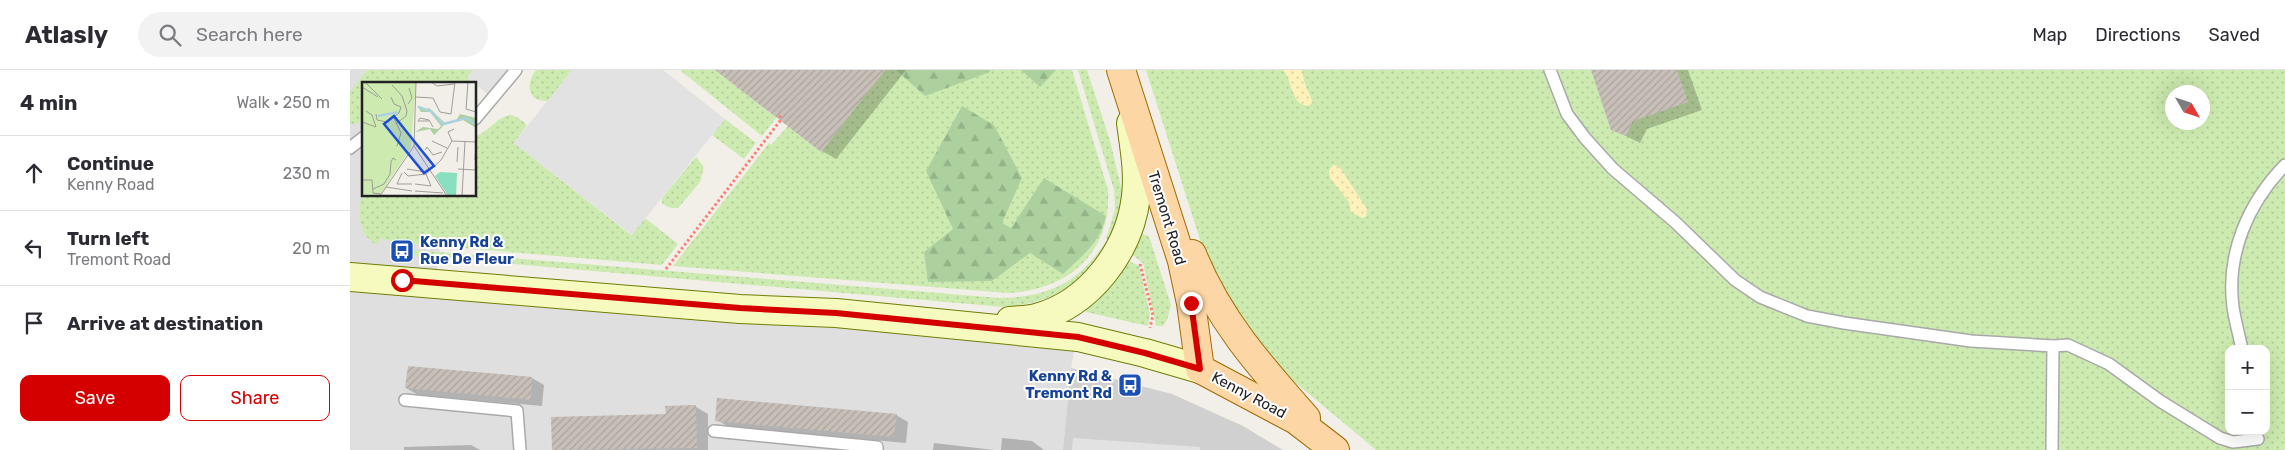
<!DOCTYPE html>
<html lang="en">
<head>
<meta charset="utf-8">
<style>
	:root { --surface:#fff; --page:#f2f2f3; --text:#2b2b33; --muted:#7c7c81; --line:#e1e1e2; --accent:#d40000 }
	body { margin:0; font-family:Rubik,sans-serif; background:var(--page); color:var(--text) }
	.controls { position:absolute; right:15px; bottom:15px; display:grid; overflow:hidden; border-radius:10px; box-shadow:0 5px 20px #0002 }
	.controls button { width:45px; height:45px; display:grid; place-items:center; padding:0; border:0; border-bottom:1px solid var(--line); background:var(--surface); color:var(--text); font:25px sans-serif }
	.compass { position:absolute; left:1815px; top:15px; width:45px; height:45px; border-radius:50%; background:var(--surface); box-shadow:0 5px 20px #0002; rotate:129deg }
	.stop { position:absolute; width:15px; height:15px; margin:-11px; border:4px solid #d40000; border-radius:50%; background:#fff }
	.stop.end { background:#d40000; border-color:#fff; box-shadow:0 1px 5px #0008 }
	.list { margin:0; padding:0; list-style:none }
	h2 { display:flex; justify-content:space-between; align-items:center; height:65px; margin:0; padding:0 20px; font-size:21px }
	h2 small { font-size:16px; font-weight:400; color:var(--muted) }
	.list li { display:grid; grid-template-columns:32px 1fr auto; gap:15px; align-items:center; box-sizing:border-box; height:75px; padding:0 20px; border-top:1px solid var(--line) }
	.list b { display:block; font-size:19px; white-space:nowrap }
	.list p { margin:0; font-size:16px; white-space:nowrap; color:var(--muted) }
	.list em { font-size:16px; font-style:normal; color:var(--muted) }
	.actions { display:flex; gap:10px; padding:15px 20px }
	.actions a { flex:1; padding:11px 0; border:1px solid var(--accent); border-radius:10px; text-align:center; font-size:18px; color:var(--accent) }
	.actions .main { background:var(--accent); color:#fff }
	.icon { flex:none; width:28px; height:28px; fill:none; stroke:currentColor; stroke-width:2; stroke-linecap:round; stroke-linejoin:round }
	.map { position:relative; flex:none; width:1935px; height:380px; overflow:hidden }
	header { display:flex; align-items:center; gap:30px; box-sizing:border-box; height:70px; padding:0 25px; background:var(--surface); border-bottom:1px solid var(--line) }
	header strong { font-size:24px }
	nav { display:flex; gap:28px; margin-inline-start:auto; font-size:18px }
	.search { width:350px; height:45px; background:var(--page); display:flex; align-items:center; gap:12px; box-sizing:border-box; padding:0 18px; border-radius:28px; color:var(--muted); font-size:19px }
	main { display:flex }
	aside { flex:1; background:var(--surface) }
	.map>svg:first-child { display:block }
	.residential { fill:#e0dfdf }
	.religious { fill:#d0d0d0 }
	.grass { fill:url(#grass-dots); fill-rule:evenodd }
	.forest { fill:url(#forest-firs) }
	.sand { fill:url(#sand-dots) }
	.parking { fill:#e2e2e2 }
	.shadow { fill:#0003 }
	.building { fill:url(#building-hatch) }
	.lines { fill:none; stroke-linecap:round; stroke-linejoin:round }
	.service-casing { stroke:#a9a9a9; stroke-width:14 }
	.secondary-casing { stroke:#707d05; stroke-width:30 }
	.primary-casing { stroke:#a06b00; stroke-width:30 }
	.path { stroke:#fa8072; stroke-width:3; stroke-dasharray:2.5 2.5; stroke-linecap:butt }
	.service { stroke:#fff; stroke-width:11 }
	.secondary { stroke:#f7fabf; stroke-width:28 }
	.primary { stroke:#fcd6a4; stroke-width:28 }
	.route { stroke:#d40000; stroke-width:6 }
	.labels { text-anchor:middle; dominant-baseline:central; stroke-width:4; stroke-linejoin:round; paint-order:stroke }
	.street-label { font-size:15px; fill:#222; stroke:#fff }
	.transit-label { font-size:15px; font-weight:bold; fill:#164399; stroke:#fff; text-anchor:start }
	.inset-river { fill:none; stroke:#aad3df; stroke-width:2.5 }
	.inset-road { fill:none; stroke:#9f9d99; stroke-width:1 }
	.view { fill:#1d4ed8; fill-opacity:0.15; stroke:#1d4ed8; stroke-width:2.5 }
	.inset-edge { fill:none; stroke:#222; stroke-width:2.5 }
</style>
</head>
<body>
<header>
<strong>Atlasly</strong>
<div class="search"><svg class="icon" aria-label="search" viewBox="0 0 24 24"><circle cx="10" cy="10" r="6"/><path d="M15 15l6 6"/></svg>Search here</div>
<nav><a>Map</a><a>Directions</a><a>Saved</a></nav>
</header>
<main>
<aside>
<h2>4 min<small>Walk · 250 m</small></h2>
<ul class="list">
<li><svg class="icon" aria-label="ahead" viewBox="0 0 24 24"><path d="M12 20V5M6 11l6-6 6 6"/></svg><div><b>Continue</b><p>Kenny Road</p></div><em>230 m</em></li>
<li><svg class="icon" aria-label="left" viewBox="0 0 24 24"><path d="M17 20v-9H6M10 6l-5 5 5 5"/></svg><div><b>Turn left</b><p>Tremont Road</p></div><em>20 m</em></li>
<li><svg class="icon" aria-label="arrive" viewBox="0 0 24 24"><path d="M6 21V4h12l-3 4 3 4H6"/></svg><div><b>Arrive at destination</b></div></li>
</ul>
<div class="actions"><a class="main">Save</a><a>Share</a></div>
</aside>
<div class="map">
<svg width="1935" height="380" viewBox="0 0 1935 380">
	<defs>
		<pattern id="grass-dots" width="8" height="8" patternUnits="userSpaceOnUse" patternTransform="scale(1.25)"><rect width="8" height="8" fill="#cdebb0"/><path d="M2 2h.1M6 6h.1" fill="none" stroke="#b0c997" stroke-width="1.8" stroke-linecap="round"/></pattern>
		<pattern id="forest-firs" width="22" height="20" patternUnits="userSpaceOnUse" patternTransform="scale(1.25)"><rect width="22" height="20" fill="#add19e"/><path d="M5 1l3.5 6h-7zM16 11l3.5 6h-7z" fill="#95b388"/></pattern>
		<pattern id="sand-dots" width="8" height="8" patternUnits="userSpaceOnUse" patternTransform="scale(1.25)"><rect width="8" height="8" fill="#fff1ba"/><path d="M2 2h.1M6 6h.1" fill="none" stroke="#dacea0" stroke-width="1.8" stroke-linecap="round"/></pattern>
		<pattern id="building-hatch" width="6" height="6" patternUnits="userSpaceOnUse" patternTransform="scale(1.25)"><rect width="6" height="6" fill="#c7bfb8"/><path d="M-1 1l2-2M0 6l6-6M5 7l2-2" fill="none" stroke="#aba49e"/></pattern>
	</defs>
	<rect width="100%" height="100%" fill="#f2efe9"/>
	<path class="residential" d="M0,0H113L14,14V125H97L84,221L725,276L721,299L713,380H0Z"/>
	<path class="religious" d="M721,298L822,324L893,356L933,380H713Z"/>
	<g class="grass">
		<path d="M17,0H123L117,8L125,14H14V50L5,54H0V22Z"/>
		<path d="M186,0H222L198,31C176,32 176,13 186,0Z"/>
		<path d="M332,0H365L427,47L412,66L331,1Z"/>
		<path d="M535,0H722L758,120C762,183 718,220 658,223L323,196L419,73L421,75L438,56L471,82Z"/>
		<path d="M728,0H737L760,71L773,125L762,173L756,169L765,139L764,120Z"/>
		<path d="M796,0H1935V380H1026L928,298L907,275L858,195ZM1822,22H1852V52H1822ZM1879,279H1916V361H1879Z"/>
		<path d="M162,45L170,49L177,55L164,73L281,165L295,148L328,174L312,195L42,172L30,168L27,175C4,164 9,134 14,113V125H125V66C140,62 146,46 162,45Z"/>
		<path d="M375,49L406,73L394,89L362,65Z"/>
		<path d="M346,87L354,97L350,112L329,137C322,140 318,137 312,133V128Z"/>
		<path d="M793,164L799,166L821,235L817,250L813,256H806L793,193L783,185L790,165Z"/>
		<path d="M753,176L758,180C752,187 746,198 739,204C714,225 685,235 653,237L40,183V178L650,228C697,227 726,214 753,176Z"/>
		<path d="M779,191L789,196L800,244L798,256L736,242V238L762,214Z"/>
	</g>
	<g class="forest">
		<path d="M546,0H639L640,2L575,26Z"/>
		<path d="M671,0H706L690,17Z"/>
		<path d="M612,36L644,55L672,108L652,153L661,158L694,108L756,146C750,173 733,185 713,204L680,183L642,211L578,212L574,182L603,159L576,101Z"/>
	</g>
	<g class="sand">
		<path d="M933,0H952L954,11L963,33L958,36C940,34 943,11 933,0Z"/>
		<path d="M986,95L991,99L1017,139L1016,146L1013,148L1001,142L999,132L980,108L979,101L982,96Z"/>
	</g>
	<g class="parking">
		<path d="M123,0H166L143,28L117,8Z"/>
		<path d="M222,0H313L375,49L282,165L164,73Z"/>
		<path d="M723,368L850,377V380H722Z"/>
	</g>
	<g class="shadow">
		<path d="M367,0H556L486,89L472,81Z"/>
		<path d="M1242,0H1338L1352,40L1297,59L1290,73L1262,59Z"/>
		<path d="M182,308L194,315L192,336L68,325L56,318Z"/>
		<path d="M346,337L358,344V380H204L202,348L317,345Z"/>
		<path d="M546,345L558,352L556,373L379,357L367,350Z"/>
		<path d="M652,368L682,371L694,380H651Z"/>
		<path d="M584,373L644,380H583Z"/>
		<path d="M121,375L130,380H54V377Z"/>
	</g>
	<g class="building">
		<path d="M365,0H535L471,82Z"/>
		<path d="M1241,0H1327L1338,32L1283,51L1276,66L1261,60Z"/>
		<path d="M58,296L182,307L181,330L55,318Z"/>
		<path d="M367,328L547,344L544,367L365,351Z"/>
		<path d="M346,335L347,378L202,380L201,347L316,344L315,336Z"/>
	</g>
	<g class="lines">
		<g class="service-casing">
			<g id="service">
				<path d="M1200,0L1217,44L1235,68L1263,99L1325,152L1385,210L1410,227L1457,246L1494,253L1621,271L1703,276L1718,275L1759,294L1810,331L1870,368L1883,372L1908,369"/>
				<path d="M125,49L166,0"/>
				<path d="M0,78L14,67"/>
				<path d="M1892,279C1889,265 1885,251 1883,237C1876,184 1898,133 1935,95"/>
				<path d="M55,330L167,341L170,380"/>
				<path d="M364,361L527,377V380"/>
				<path d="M1702,380L1703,276"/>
			</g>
		</g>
		<g class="secondary-casing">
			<g id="secondary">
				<path d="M0,207L390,239L486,243L728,267L795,283L850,299"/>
				<path d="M660,251C668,250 678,250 686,248C740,234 780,180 786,126C789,102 784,76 781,53"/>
			</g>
		</g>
		<g class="primary-casing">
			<g id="primary">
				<path d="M771,0L832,191L841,233L850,299L946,350L985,380"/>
				<path d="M842,184C868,249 910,296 956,348"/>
			</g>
		</g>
		<g class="path">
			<path d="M790,194L803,245L800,258"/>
			<path d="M316,199L430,51V43"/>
			<path d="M786,324L788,317"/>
		</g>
		<use href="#service" class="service"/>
		<use href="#secondary" class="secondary"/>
		<use href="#primary" class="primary"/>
	</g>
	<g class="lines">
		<path class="route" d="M52,210L390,238L486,243L728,267L795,283L850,299L841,233"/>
	</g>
	<defs>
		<g id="bus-square" transform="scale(1.25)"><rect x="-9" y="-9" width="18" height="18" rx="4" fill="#1a4fb4" stroke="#fff"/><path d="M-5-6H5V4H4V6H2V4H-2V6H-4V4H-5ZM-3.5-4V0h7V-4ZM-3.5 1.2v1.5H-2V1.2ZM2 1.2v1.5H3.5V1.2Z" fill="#fff"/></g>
	</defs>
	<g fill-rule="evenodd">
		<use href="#bus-square" x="52" y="181"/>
		<use href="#bus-square" x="780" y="315"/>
	</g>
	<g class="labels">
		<g class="street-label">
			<text transform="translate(817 148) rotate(73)">Tremont Road</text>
			<text transform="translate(899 325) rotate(28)">Kenny Road</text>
		</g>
		<g class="transit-label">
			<text x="70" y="172">Kenny Rd &amp;<tspan x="70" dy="17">Rue De Fleur</tspan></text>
			<text x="762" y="306" text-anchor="end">Kenny Rd &amp;<tspan x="762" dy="17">Tremont Rd</tspan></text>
		</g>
	</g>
	<g transform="translate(12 12)">
		<rect width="114" height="114" fill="#f2efe9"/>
		<path d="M0,0H54L49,66L18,113L0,112Z" fill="#cdebb0"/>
		<path d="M55,23L61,28L67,26L82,40H93L98,32L114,36V46L101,38L82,43L72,53L68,47L53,50L61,45L76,47L79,44L68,30H59Z" fill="#add19e"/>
		<path d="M78,90L95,91L94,114H86L73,94Z" fill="#88e0be"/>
		<path class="inset-river" d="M56,25L69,29L81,42L104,36L114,42M16,34L36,30"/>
		<path class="inset-road" d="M3,0L20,17M54,0L52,64L85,114M69,0L75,4L92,2M106,0L104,27L114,30M30,3L40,14L45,29L44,34L34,42M0,5L16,15M53,15L71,16L78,30L89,32L93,0M46,22L50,16L47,6M14,32L15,38L25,40L37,31L39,25L32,22L29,15M32,36L39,51L35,64M67,39H56L58,36L67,38L71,45M0,40L14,45L10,33L4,29M70,59L85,66M90,59L86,50L92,47M63,68L65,65L71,73L80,70M113,78L114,60M95,80L96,65M45,87L64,90M96,87L114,88M42,90L46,94L64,92L79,78L90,59L114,60M40,91L35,102H50M0,98H10L11,111L19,112M53,102L69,104L64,92M24,105L50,109M11,107L22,102L28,92L29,80L31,76L34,78M53,109L81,111M18,114L52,64M100,114L103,59"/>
		<path class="view" d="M32,34L72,84L62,91L22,42Z"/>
		<rect width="114" height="114" class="inset-edge"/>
	</g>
</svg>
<div class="controls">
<button>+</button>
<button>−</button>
</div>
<svg class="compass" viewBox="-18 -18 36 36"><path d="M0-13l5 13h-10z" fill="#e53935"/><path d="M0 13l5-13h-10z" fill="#7c7c81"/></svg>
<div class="stop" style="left:52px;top:210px"></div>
<div class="stop end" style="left:841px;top:233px"></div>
</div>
</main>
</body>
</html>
